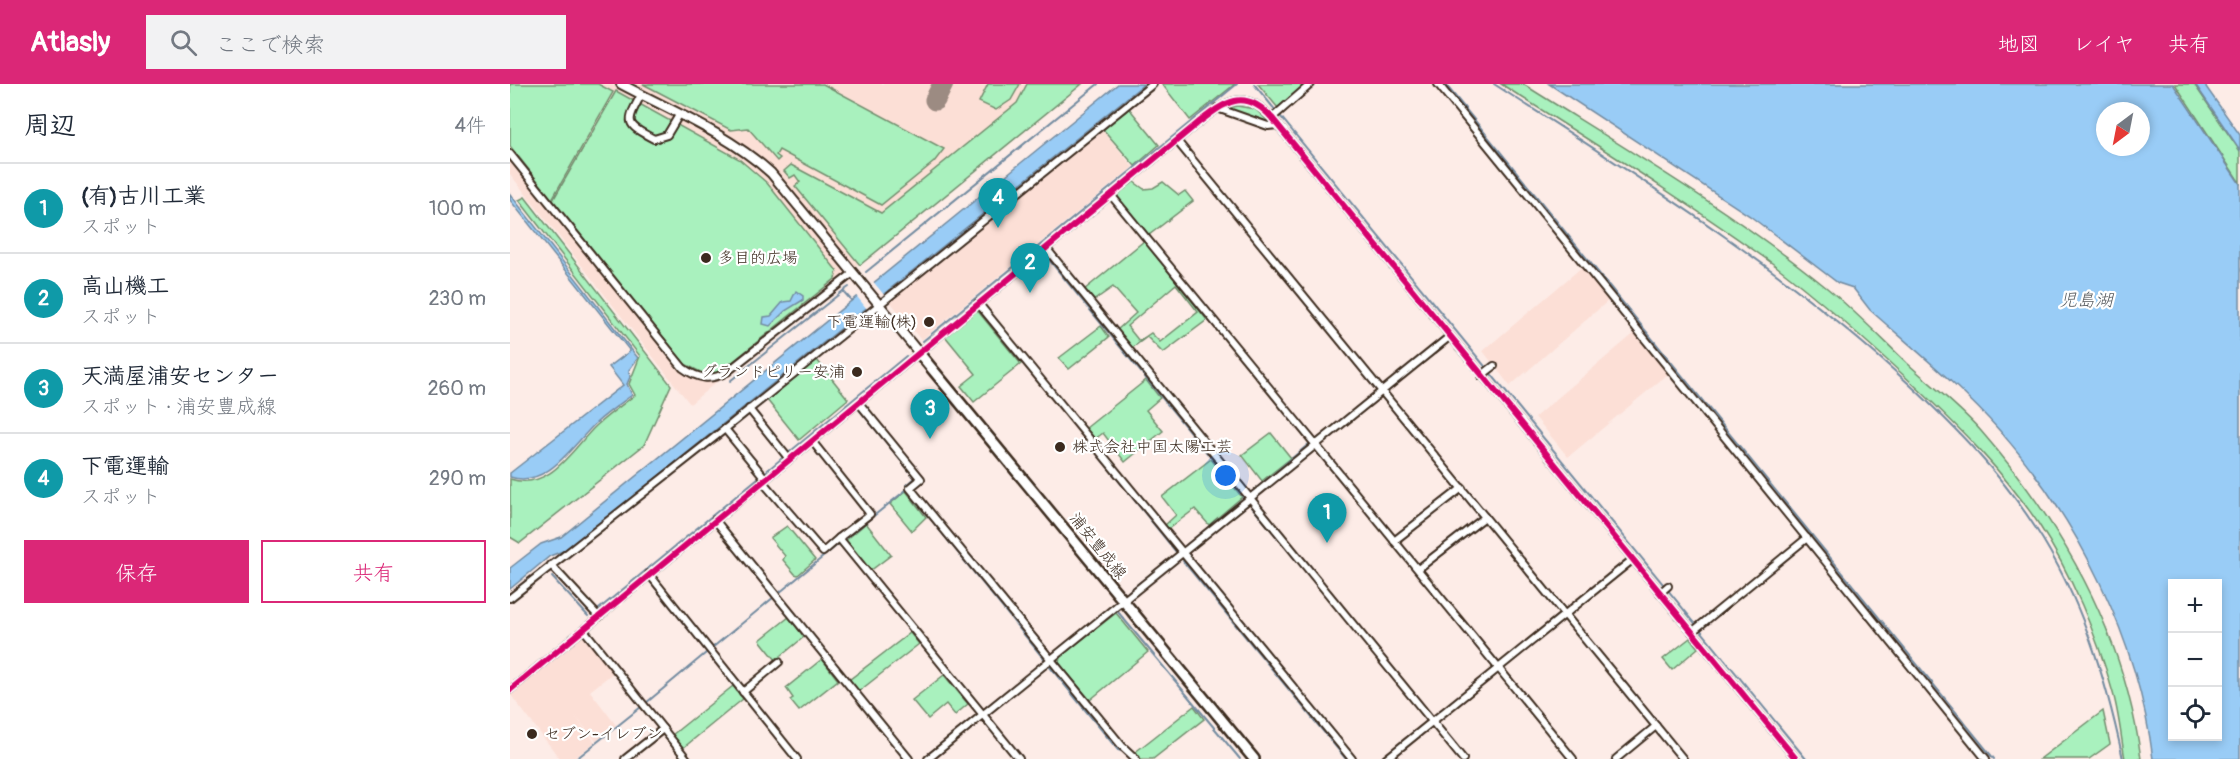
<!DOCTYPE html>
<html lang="ja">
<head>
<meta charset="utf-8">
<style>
	:root { --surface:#fff; --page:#f2f2f3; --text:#1f2937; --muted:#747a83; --line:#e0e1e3; --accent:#db2777 }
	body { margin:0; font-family:Pangolin,"Klee One",sans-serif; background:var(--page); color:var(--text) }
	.controls { position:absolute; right:18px; bottom:18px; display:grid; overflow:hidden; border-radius:0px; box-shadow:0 3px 9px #0003 }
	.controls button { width:54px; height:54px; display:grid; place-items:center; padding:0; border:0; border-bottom:2px solid var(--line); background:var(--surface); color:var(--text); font:30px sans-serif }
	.compass { position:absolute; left:1586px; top:18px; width:54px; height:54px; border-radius:50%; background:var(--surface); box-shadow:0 3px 9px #0003; rotate:212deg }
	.you { position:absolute; left:716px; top:392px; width:21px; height:21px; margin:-15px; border:4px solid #fff; border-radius:50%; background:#1a73e8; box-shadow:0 0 0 9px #1a73e833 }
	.badge { display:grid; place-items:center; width:39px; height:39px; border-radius:50%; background:var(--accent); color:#fff; font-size:20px; font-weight:700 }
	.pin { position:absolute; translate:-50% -50px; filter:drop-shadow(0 2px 3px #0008) }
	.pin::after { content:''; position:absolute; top:32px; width:21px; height:18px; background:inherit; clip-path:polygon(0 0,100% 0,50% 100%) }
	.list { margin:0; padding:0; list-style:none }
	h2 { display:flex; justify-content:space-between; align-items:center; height:78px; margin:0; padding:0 24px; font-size:26px }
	h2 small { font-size:20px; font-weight:400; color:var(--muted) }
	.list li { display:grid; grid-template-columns:39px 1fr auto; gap:18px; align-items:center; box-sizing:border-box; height:90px; padding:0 24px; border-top:2px solid var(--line) }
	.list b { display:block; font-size:22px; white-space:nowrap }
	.list p { margin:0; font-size:20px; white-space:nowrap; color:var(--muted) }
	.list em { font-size:20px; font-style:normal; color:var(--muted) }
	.actions { display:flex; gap:12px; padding:18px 24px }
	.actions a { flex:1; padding:14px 0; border:2px solid var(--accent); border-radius:0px; text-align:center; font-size:21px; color:var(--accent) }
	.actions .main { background:var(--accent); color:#fff }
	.icon { flex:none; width:33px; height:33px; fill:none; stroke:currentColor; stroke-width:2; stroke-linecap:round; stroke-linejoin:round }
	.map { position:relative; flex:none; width:1730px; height:675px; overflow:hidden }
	header { display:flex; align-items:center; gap:36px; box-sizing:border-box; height:84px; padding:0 30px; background:var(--accent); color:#fff }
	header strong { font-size:28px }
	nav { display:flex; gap:33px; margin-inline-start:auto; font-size:21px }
	.search { width:420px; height:54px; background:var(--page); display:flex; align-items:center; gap:15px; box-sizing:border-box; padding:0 21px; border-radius:0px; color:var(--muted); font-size:22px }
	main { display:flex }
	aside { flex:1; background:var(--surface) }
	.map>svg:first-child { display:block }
	.built { fill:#fcdfd6 }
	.green { fill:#a9f1be; stroke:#728e6e; stroke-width:1.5; fill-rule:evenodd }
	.water { fill:#99ccf6; stroke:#738ba0; stroke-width:1.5; fill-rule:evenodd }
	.pier { fill:#fdece7 }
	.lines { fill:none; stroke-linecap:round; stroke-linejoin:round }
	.stream { stroke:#738ba0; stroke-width:2 }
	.taxiway { stroke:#9c8b82; stroke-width:21 }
	.minor-casing { stroke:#3b2a1e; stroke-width:10 }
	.tertiary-casing { stroke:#3b2a1e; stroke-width:12 }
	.secondary-casing { stroke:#3b2a1e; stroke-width:14 }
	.minor { stroke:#fff; stroke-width:6 }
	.tertiary { stroke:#fff; stroke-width:8 }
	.secondary { stroke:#fff; stroke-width:9 }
	.cycleway-casing { stroke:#fff; stroke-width:10 }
	.cycleway { stroke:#d6006c; stroke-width:6 }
	.poi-dot { fill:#3b2a1e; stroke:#fff; stroke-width:2 }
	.labels { text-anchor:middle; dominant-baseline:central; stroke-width:4.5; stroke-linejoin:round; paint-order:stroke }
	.poi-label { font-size:16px; fill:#3b2a1e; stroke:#fff; text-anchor:start }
	.street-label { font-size:16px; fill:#3b2a1e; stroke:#fff }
	.water-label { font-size:18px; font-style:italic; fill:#575b5f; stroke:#fff }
</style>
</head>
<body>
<header>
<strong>Atlasly</strong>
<div class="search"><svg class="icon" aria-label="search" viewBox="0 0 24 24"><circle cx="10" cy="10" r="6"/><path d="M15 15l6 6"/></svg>ここで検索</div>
<nav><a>地図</a><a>レイヤ</a><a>共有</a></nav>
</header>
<main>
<aside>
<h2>周辺<small>4件</small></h2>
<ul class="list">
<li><span class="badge" style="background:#0f9aa8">1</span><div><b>(有)古川工業</b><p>スポット</p></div><em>100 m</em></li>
<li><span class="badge" style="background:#0f9aa8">2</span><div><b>高山機工</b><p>スポット</p></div><em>230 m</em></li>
<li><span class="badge" style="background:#0f9aa8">3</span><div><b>天満屋浦安センター</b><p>スポット · 浦安豊成線</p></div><em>260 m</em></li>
<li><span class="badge" style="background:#0f9aa8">4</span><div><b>下電運輸</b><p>スポット</p></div><em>290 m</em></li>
</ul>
<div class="actions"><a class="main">保存</a><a>共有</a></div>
</aside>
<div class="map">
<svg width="1730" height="675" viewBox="0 0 1730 675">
	<rect width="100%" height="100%" fill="#fdece7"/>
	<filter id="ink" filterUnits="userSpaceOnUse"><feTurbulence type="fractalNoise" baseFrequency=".0167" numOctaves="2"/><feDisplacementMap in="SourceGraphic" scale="12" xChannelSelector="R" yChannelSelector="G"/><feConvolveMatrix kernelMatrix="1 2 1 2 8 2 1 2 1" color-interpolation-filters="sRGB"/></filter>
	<g filter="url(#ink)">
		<g class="built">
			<path d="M0,0H564L180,320L0,90Z"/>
			<path d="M591,44L623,83L411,256L379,216Z"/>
			<path d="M1072,183L1099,216L1000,302L973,267Z"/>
			<path d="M1126,248L1158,290L1058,373L1025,333Z"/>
			<path d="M73,552L104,588L80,607L106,641L86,657L66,633L85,658L63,675H50L0,610Z"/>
		</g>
		<g class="green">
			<path d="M0,0H88L103,8L42,115L0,62Z"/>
			<path d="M133,0H313L434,65L424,78L371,121L269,66L266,71L270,74L267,77L238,44L221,46Z"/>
			<path d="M478,0H510L501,16L486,26L469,18Z"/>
			<path d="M517,0H572L350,181L285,102L290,98L285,91L280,94L274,87L281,81L371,129L507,19Z"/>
			<path d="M652,0H725L680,36Z"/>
			<path d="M748,0H797L768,24Z"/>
			<path d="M991,0H1013C1116,65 1222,127 1317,204C1345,227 1371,254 1397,279C1421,301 1449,322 1471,347C1552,440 1615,550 1631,675H1615C1611,653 1609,630 1603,609C1587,551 1561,489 1528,439C1493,387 1449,343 1403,300C1359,259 1314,219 1266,182C1177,117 1083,59 991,0Z"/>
			<path d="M1665,0H1684L1730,67V99Z"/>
			<path d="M106,7L229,75L257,99L327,187L325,195L210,288L196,291L175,280L43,116Z"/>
			<path d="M727,22L745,25L759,38L715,25Z"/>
			<path d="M618,23L649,61L625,82L592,44Z"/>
			<path d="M624,98L634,105L643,104L653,98L669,111L675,107L683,117L639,151L608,114V110Z"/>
			<path d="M15,113L161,301L134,361L10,459L0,453V395C41,408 63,363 87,341C99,330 112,321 125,311L119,300L130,272L9,116Z"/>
			<path d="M634,157L697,236L653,269L637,253L622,264L607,246L626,229L603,203L583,217L574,206ZM666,200L688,228L650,258L641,249L629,257L617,242Z"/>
			<path d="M467,226L511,280L464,318L451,302L466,290L435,252Z"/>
			<path d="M591,242L599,253L559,285L549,274Z"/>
			<path d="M307,276L338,315L289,356L257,316Z"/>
			<path d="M636,296L650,314L636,326L653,347L615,378L593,349L585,355L576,344Z"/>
			<path d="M761,349L781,374L752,397L732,371Z"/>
			<path d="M701,375L732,413L699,441L685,425L658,445L655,441L666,431L652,413Z"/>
			<path d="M396,407L416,433L402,447L380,420Z"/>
			<path d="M356,439L381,471L360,487L335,457Z"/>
			<path d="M277,442L305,476L288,491L285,490L273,476L275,472L260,454Z"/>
			<path d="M606,529L638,568L580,616L549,579L550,573Z"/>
			<path d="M279,533L294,553L266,576L250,556Z"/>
			<path d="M400,549L409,560L348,608L339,596Z"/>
			<path d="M1180,554L1188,564L1162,586L1153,575Z"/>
			<path d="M312,575L328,596L289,627L280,616L283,614L276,604Z"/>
			<path d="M434,591L458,620L445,631L436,620L418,635L402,616Z"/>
			<path d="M223,602L233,615L173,664L162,651Z"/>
			<path d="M684,622L694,635L643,675H629L624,669Z"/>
			<path d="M1593,627L1600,660L1579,675H1530Z"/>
		</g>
		<g class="water">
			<path d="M608,0H634L58,465L40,472L0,505V484L31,460L51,453Z"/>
			<path d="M1039,0H1663L1730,100V675H1643C1628,555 1569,437 1490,347C1451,303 1404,265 1360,226L1343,204L1328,199L1240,132ZM1595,27H1631V63H1595ZM1662,500H1708V652H1662Z"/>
			<path d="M1685,0H1694L1730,51V66Z"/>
			<path d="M0,110L128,274L119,286L120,293L117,300L122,311C110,320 97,329 86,339C63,360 38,405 0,393V389L113,301L99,283L120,267L0,116Z"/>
			<path d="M286,207L293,212V216L275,227L260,242L253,240L254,233L261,232L273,218L281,217Z"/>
		</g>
		<path class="pier" d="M361,195L375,212L357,225L344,209Z"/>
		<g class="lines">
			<g class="stream">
				<path d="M744,0L1296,675"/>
				<path d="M935,0L1484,675"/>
				<path d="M984,0C1128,93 1273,183 1399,300C1446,344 1490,389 1525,443C1572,515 1595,592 1613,675"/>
				<path d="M536,172L734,414L674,463"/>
				<path d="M356,188L588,0"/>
				<path d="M333,207L339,203"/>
				<path d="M413,257L727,0"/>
				<path d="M503,266L667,469L619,507"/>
				<path d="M220,297L333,207L341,216"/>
				<path d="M348,324L405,394L397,401V406L534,575"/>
				<path d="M808,355L840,329"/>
				<path d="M742,408L800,359"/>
				<path d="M742,423L918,636"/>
				<path d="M871,445L983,583"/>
				<path d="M335,455L396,406"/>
				<path d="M673,477L836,675"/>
				<path d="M42,493L78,532"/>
				<path d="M139,496L268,656"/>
				<path d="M269,509L330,459L331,461"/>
				<path d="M89,525L396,272"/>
				<path d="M608,528L730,675"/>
				<path d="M202,564L264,513"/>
				<path d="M1091,580L1169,675"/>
				<path d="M540,583L608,666L615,668L621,675"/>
				<path d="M990,591L1059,675"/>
				<path d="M348,617L395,675"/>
				<path d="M136,619L196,569"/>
				<path d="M925,645L949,675"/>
				<path d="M66,675L131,623L145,639"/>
			</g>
			<path class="taxiway" d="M425,16L433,0"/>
			<g class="minor-casing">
				<g id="minor">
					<path d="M928,0L1476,675"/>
					<path d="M131,11C116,39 115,40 144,55L157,51L169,31"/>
					<path d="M707,24L758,42L767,41"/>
					<path d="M762,34L801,0"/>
					<path d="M667,57L1173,675"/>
					<path d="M0,70L173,284C188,295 201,297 217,288L343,189"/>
					<path d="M601,111L1063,675"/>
					<path d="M536,164L953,675"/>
					<path d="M468,219L842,675"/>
					<path d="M971,292L984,282"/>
					<path d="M349,319L411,395L400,404L612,662L626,675"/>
					<path d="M239,325L279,375"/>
					<path d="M215,345L255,394"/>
					<path d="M302,357L360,430L329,454"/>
					<path d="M252,397L313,468L329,454L509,675"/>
					<path d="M205,436L399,675"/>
					<path d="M884,457L952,404"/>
					<path d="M41,481L89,533"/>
					<path d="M908,485L975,433"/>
					<path d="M139,490L287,675"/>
					<path d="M1150,509L1158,502"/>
					<path d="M0,514L215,345L643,0"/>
					<path d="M74,546L177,675"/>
					<path d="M1182,548L1297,454"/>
					<path d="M0,606L688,39C715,18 734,3 762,34L1286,675"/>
					<path d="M233,608L269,578"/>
					<path d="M115,675L153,645"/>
					<path d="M418,675L939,253"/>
					<path d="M876,675L1122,476"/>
					<path d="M1106,675L1146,642"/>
				</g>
			</g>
			<g class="tertiary-casing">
				<path id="tertiary" d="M111,0C162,27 218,50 261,89L409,269"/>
			</g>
			<g class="secondary-casing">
				<path id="secondary" d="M409,269L744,675"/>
			</g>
			<use href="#minor" class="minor"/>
			<use href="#tertiary" class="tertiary"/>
			<use href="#secondary" class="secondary"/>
			<g class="cycleway-casing">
				<path id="cycleway" d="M0,606L688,39C715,18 734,3 762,34L1286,675"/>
			</g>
			<use href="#cycleway" class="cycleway"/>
		</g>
	</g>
	<g class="poi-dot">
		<circle cx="196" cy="174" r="6"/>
		<circle cx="419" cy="238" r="6"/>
		<circle cx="347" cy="288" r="6"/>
		<circle cx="550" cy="363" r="6"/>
		<circle cx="22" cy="650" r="6"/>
	</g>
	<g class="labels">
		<g class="poi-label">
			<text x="208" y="174">多目的広場</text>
			<text x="407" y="238" text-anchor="end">下電運輸(株)</text>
			<text x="335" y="288" text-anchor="end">グランドピリー安浦</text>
			<text x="562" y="363">株式会社中国太陽工芸</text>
			<text x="34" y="650">セブン-イレブン</text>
		</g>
		<g class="street-label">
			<text transform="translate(588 462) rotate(51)">浦安豊成線</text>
		</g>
		<g class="water-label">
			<text x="1576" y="216">児島湖</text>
		</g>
	</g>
</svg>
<div class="controls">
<button>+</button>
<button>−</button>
<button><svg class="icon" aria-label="locate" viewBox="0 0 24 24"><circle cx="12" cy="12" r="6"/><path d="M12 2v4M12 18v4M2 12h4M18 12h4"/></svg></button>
</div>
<svg class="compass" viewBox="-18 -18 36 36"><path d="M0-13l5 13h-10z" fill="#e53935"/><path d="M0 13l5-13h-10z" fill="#747a83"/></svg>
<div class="you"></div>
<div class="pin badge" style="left:817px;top:459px;background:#0f9aa8">1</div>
<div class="pin badge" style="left:520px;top:209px;background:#0f9aa8">2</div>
<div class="pin badge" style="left:420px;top:355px;background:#0f9aa8">3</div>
<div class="pin badge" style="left:488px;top:144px;background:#0f9aa8">4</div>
</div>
</main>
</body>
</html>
